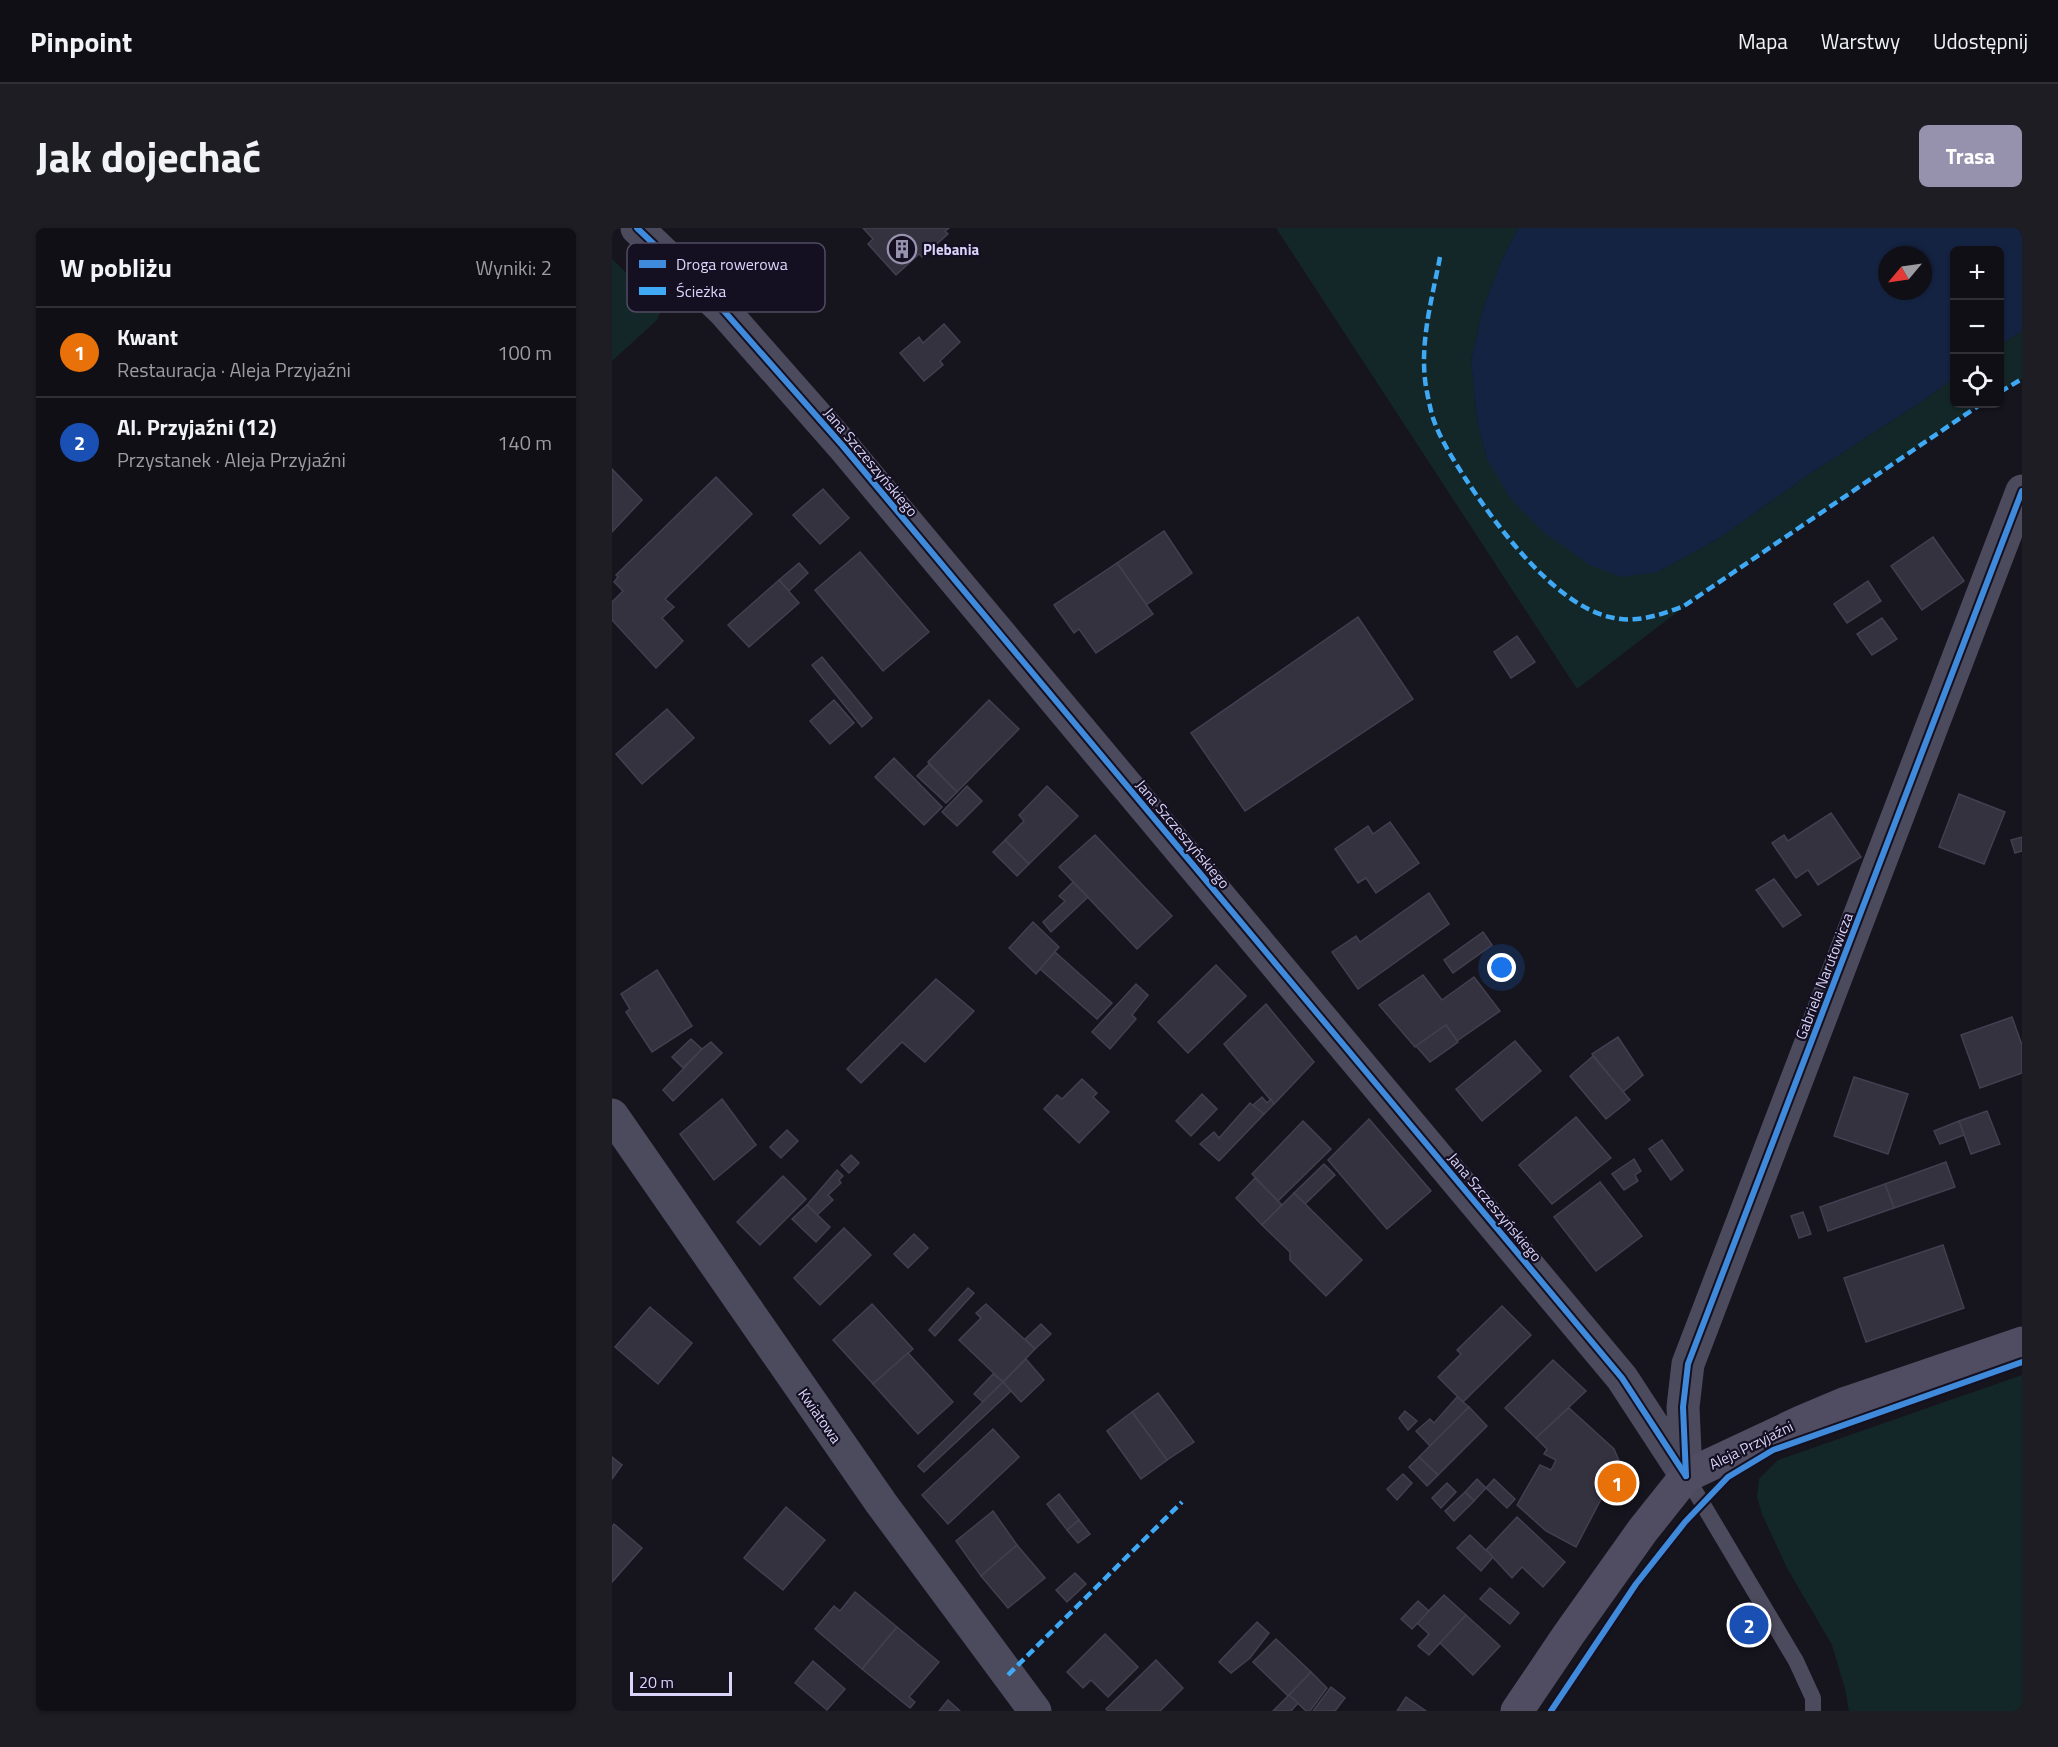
<!DOCTYPE html>
<html lang="pl">
<head>
<meta charset="utf-8">
<style>
	:root { --surface:#100f16; --page:#1e1d23; --text:#f1f3f6; --muted:#9c9ca1; --line:#302f35; --accent:#9691ad }
	body { margin:0; font-family:"Titillium Web",sans-serif; background:var(--page); color:var(--text) }
	.controls { position:absolute; right:18px; top:18px; display:grid; overflow:hidden; border-radius:9px; box-shadow:0 2px 4px #0004 }
	.controls button { width:54px; height:54px; display:grid; place-items:center; padding:0; border:0; border-bottom:2px solid var(--line); background:var(--surface); color:var(--text); font:30px sans-serif }
	.compass { position:absolute; left:1266px; top:18px; width:54px; height:54px; border-radius:50%; background:var(--surface); box-shadow:0 2px 4px #0004; rotate:241deg }
	.scale { position:absolute; left:18px; bottom:15px; width:102px; box-sizing:border-box; padding-left:6px; border:3px solid #dbd4fb; border-top:0; font-size:16px; line-height:21px; white-space:nowrap; color:#dbd4fb; -webkit-text-stroke:4px #141021; paint-order:stroke }
	.you { position:absolute; left:890px; top:740px; width:21px; height:21px; margin:-15px; border:4px solid #fff; border-radius:50%; background:#1a73e8; box-shadow:0 0 0 9px #1a73e833 }
	.badge { display:grid; place-items:center; width:39px; height:39px; border-radius:50%; background:var(--accent); color:#fff; font-size:20px; font-weight:700 }
	.pin { position:absolute; translate:-50% -50%; border:3px solid #fff; box-shadow:0 2px 6px #0006 }
	.list { margin:0; padding:0; list-style:none }
	h2 { display:flex; justify-content:space-between; align-items:center; height:78px; margin:0; padding:0 24px; font-size:26px }
	h2 small { font-size:20px; font-weight:400; color:var(--muted) }
	.list li { display:grid; grid-template-columns:39px 1fr auto; gap:18px; align-items:center; box-sizing:border-box; height:90px; padding:0 24px; border-top:2px solid var(--line) }
	.list b { display:block; font-size:22px; white-space:nowrap }
	.list p { margin:0; font-size:20px; white-space:nowrap; color:var(--muted) }
	.list em { font-size:20px; font-style:normal; color:var(--muted) }
	.icon { flex:none; width:33px; height:33px; fill:none; stroke:currentColor; stroke-width:2; stroke-linecap:round; stroke-linejoin:round }
	.map { position:relative; flex:none; width:1410px; height:1483px; overflow:hidden; border-radius:9px }
	header { display:flex; align-items:center; gap:36px; box-sizing:border-box; height:84px; padding:0 30px; background:var(--surface); border-bottom:2px solid var(--line) }
	header strong { font-size:28px }
	nav { display:flex; gap:33px; margin-inline-start:auto; font-size:21px }
	.intro { display:flex; align-items:center; justify-content:space-between; box-sizing:border-box; height:144px; padding:0 36px }
	h1 { margin:0; font-size:42px }
	.button { padding:15px 27px; border-radius:9px; background:var(--accent); color:#fff; font-size:21px; font-weight:700 }
	main { display:flex; gap:36px; padding:0 36px }
	aside { flex:1; background:var(--surface); border-radius:9px; box-shadow:0 2px 4px #0004 }
	.map>svg:first-child { display:block }
	.green { fill:#142728 }
	.water { fill:#152342; fill-rule:evenodd }
	.building { fill:#34323f; stroke:#433f50; stroke-width:1.5 }
	.lines { fill:none; stroke-linecap:round; stroke-linejoin:round }
	.lane { stroke:#4c4a5d; stroke-width:16 }
	.street { stroke:#4c4a5d; stroke-width:33 }
	.secondary { stroke:#504d63; stroke-width:33 }
	.quiet { stroke:#3fa9f5; stroke-width:4.5; stroke-dasharray:9 4.5; stroke-linecap:butt }
	.cycleway-casing { stroke:#141021; stroke-width:10 }
	.cycleway { stroke:#408adc; stroke-width:6 }
	.labels { text-anchor:middle; dominant-baseline:central; stroke-width:4.5; stroke-linejoin:round; paint-order:stroke }
	.poi-label { font-size:15px; font-weight:bold; fill:#dbd4fb; stroke:#141021; text-anchor:start }
	.street-label { font-size:15px; fill:#dbd4fb; stroke:#141021 }
	.key { fill:#141021; stroke:#504b62; stroke-width:1.5 }
	.key-label { font-size:16px; fill:#dbd4fb }
</style>
</head>
<body>
<header>
<strong>Pinpoint</strong>
<nav><a>Mapa</a><a>Warstwy</a><a>Udostępnij</a></nav>
</header>
<div class="intro"><h1>Jak dojechać</h1><a class="button">Trasa</a></div>
<main>
<aside>
<h2>W pobliżu<small>Wyniki: 2</small></h2>
<ul class="list">
<li><span class="badge" style="background:#e8710a">1</span><div><b>Kwant</b><p>Restauracja · Aleja Przyjaźni</p></div><em>100 m</em></li>
<li><span class="badge" style="background:#1a4fb4">2</span><div><b>Al. Przyjaźni (12)</b><p>Przystanek · Aleja Przyjaźni</p></div><em>140 m</em></li>
</ul>
</aside>
<div class="map">
<svg width="1410" height="1483" viewBox="0 0 1410 1483">
	<rect width="100%" height="100%" fill="#16141d"/>
	<g class="green">
		<path d="M664,0H906L889,34L871,81L859,133L866,198L875,231L1046,344L1109,309L1196,247L1312,172L1342,150V176H1369L1073,378L965,461Z"/>
		<path d="M0,31L50,80L45,92L0,133Z"/>
		<path d="M1410,103V151L1388,164V117Z"/>
		<path d="M1410,1147V1483H1237L1233,1461L1220,1417L1175,1340L1150,1286L1145,1269L1147,1251L1166,1232Z"/>
	</g>
	<path class="water" d="M906,0H1410V103L1388,117V22H1342V150L1312,172L1196,247L1109,309L1046,344L1010,349L978,337L930,303L899,271L875,231L866,198L859,133L871,81L889,34ZM1275,27H1311V63H1275Z"/>
	<g class="building">
		<path d="M251,0H337L333,3L336,6L310,29L307,26L284,47L256,16L261,11Z"/>
		<path d="M332,96L348,114L328,133L331,137L312,153L288,125L307,109L311,115Z"/>
		<path d="M0,241L30,272L0,304Z"/>
		<path d="M104,249L140,286L53,371L62,379L50,390L71,413L44,440L0,392V374L11,363L2,354L6,349L4,347Z"/>
		<path d="M211,261L237,290L208,316L181,287Z"/>
		<path d="M552,303L580,345L534,377L505,335Z"/>
		<path d="M1321,309L1352,353L1310,382L1279,338Z"/>
		<path d="M248,324L317,404L271,443L203,362Z"/>
		<path d="M187,335L196,345L177,363L167,352Z"/>
		<path d="M505,335L541,386L484,425L467,401L462,405L442,377Z"/>
		<path d="M167,352L187,375L137,419L116,397Z"/>
		<path d="M1256,353L1269,373L1235,395L1222,376Z"/>
		<path d="M746,389L801,471L633,583L579,505Z"/>
		<path d="M1270,390L1285,411L1260,427L1245,406Z"/>
		<path d="M905,408L923,434L899,450L882,424Z"/>
		<path d="M210,429L260,490L250,499L200,437Z"/>
		<path d="M222,472L242,495L218,516L198,493Z"/>
		<path d="M377,472L407,501L345,564L316,534Z"/>
		<path d="M55,481L82,510L30,556L4,526Z"/>
		<path d="M282,530L330,579L312,597L263,549Z"/>
		<path d="M317,536L345,564L334,575L305,548Z"/>
		<path d="M355,558L370,573L345,598L330,584Z"/>
		<path d="M435,558L466,588L417,636L393,612L412,593L407,587Z"/>
		<path d="M1347,566L1393,584L1372,636L1327,619Z"/>
		<path d="M1219,585L1249,629L1206,657L1196,642L1184,650L1160,615L1172,607L1176,613Z"/>
		<path d="M778,594L807,635L764,665L754,650L746,655L723,621L756,598L761,606Z"/>
		<path d="M483,607L560,688L525,721L447,639Z"/>
		<path d="M1410,609V623L1403,625L1399,612Z"/>
		<path d="M393,612L417,636L405,648L381,624Z"/>
		<path d="M1162,651L1189,687L1171,699L1144,662Z"/>
		<path d="M461,654L476,669L439,704L431,694L453,673L447,668Z"/>
		<path d="M817,665L837,696L746,761L720,724L744,708L748,714Z"/>
		<path d="M421,694L447,719L424,746L397,720Z"/>
		<path d="M871,704L880,717L841,745L832,732Z"/>
		<path d="M443,724L500,775L485,791L428,741Z"/>
		<path d="M604,737L634,768L576,825L546,794Z"/>
		<path d="M45,742L80,798L40,824L14,784L18,781L9,766Z"/>
		<path d="M811,747L830,772L862,749L888,783L845,813L834,797L803,819L767,777Z"/>
		<path d="M324,751L362,783L313,834L290,814L249,855L235,841Z"/>
		<path d="M524,756L536,767L520,787L524,791L498,821L480,804Z"/>
		<path d="M654,776L702,834L662,876L612,816Z"/>
		<path d="M1400,789L1410,817V845L1368,860L1349,807Z"/>
		<path d="M834,797L846,814L818,834L804,818Z"/>
		<path d="M1006,809L1031,847L1011,864L980,826Z"/>
		<path d="M79,811L90,821L71,840L60,829Z"/>
		<path d="M903,813L929,843L870,893L844,861Z"/>
		<path d="M99,814L110,825L61,873L51,862L90,821Z"/>
		<path d="M981,828L1018,872L994,891L958,848Z"/>
		<path d="M1242,849L1296,866L1276,926L1222,908Z"/>
		<path d="M470,851L485,865L481,869L497,884L467,915L432,881L445,867L450,871Z"/>
		<path d="M590,866L605,881L579,908L564,893Z"/>
		<path d="M650,869L655,875L659,871L662,876L652,886L640,878Z"/>
		<path d="M110,871L144,917L102,952L68,906Z"/>
		<path d="M638,875L652,886L607,933L588,916L602,904L607,910Z"/>
		<path d="M1375,883L1388,916L1359,926L1347,893Z"/>
		<path d="M964,889L999,930L940,976L907,937Z"/>
		<path d="M757,891L819,963L775,1001L716,932Z"/>
		<path d="M691,893L719,921L666,973L640,946Z"/>
		<path d="M1347,893L1352,907L1328,916L1322,903Z"/>
		<path d="M175,902L186,913L169,930L158,919Z"/>
		<path d="M1050,912L1071,942L1059,952L1037,921Z"/>
		<path d="M239,927L247,935L237,945L229,937Z"/>
		<path d="M1022,931L1029,943L1023,947L1026,953L1012,962L1000,946Z"/>
		<path d="M1334,934L1343,959L1282,980L1273,956Z"/>
		<path d="M712,936L723,947L693,976L682,965Z"/>
		<path d="M225,942L231,948L227,952L229,955L216,967L221,972L205,987L195,977Z"/>
		<path d="M171,948L194,971L148,1017L125,994Z"/>
		<path d="M643,950L670,977L650,997L624,970Z"/>
		<path d="M988,954L1030,1008L984,1043L942,989Z"/>
		<path d="M1273,956L1282,980L1216,1003L1208,979Z"/>
		<path d="M682,965L750,1032L714,1068L678,1032V1024L650,997Z"/>
		<path d="M195,977L218,999L204,1014L180,991Z"/>
		<path d="M1191,984L1199,1006L1187,1010L1179,988Z"/>
		<path d="M232,1000L259,1027L208,1077L182,1050Z"/>
		<path d="M302,1006L316,1020L296,1040L282,1026Z"/>
		<path d="M1331,1017L1352,1080L1254,1114L1232,1050Z"/>
		<path d="M356,1060L362,1065L323,1108L317,1102Z"/>
		<path d="M260,1076L301,1121L261,1156L221,1112Z"/>
		<path d="M374,1076L423,1121L391,1154L347,1112L369,1090L364,1085Z"/>
		<path d="M890,1078L919,1107L851,1174L826,1149L849,1126L845,1122Z"/>
		<path d="M38,1079L80,1115L46,1156L3,1119Z"/>
		<path d="M429,1096L439,1106L423,1121L413,1111Z"/>
		<path d="M296,1125L341,1174L306,1206L261,1156Z"/>
		<path d="M414,1131L432,1152L409,1174L391,1154Z"/>
		<path d="M941,1132L974,1163L924,1210L893,1180Z"/>
		<path d="M381,1146L391,1154L371,1174L362,1166Z"/>
		<path d="M391,1154L399,1163L312,1244L306,1238Z"/>
		<path d="M546,1165L582,1214L555,1232L520,1184Z"/>
		<path d="M845,1169L857,1179L818,1218L804,1203L818,1191L822,1195Z"/>
		<path d="M857,1179L875,1198L826,1247L807,1229Z"/>
		<path d="M957,1180L1002,1221L1008,1235L964,1319L934,1303L905,1277L928,1237L939,1242L944,1232L932,1226L935,1221L924,1210Z"/>
		<path d="M793,1183L805,1193L796,1202L787,1190Z"/>
		<path d="M520,1184L555,1232L529,1251L495,1203Z"/>
		<path d="M381,1201L407,1229L336,1296L310,1267Z"/>
		<path d="M0,1229L10,1237L0,1251Z"/>
		<path d="M807,1229L826,1247L815,1258L797,1239Z"/>
		<path d="M791,1246L800,1255L785,1272L775,1261Z"/>
		<path d="M865,1251L874,1260L862,1273L853,1264Z"/>
		<path d="M882,1251L903,1271L895,1280L874,1260Z"/>
		<path d="M835,1255L844,1264L829,1280L820,1270Z"/>
		<path d="M853,1264L862,1273L842,1293L833,1283Z"/>
		<path d="M447,1266L467,1292L455,1302L435,1276Z"/>
		<path d="M174,1279L213,1312L171,1362L132,1330Z"/>
		<path d="M381,1283L405,1317L369,1348L344,1313Z"/>
		<path d="M905,1289L953,1334L931,1359L910,1339L900,1350L874,1322Z"/>
		<path d="M467,1292L478,1306L466,1315L455,1302Z"/>
		<path d="M2,1296L30,1320L0,1354V1299Z"/>
		<path d="M858,1307L881,1329L869,1343L845,1320Z"/>
		<path d="M405,1317L433,1350L396,1380L369,1348Z"/>
		<path d="M463,1345L474,1356L455,1374L444,1362Z"/>
		<path d="M878,1360L907,1385L898,1396L868,1371Z"/>
		<path d="M243,1364L285,1399L250,1441L203,1401L222,1378L228,1383Z"/>
		<path d="M832,1367L854,1387L817,1427L806,1418L817,1406L805,1395Z"/>
		<path d="M806,1373L817,1383L800,1401L789,1391Z"/>
		<path d="M854,1387L888,1418L861,1447L828,1415Z"/>
		<path d="M645,1394L657,1405L638,1430L619,1445L607,1434Z"/>
		<path d="M285,1399L327,1434L297,1469L303,1474L298,1480L250,1441Z"/>
		<path d="M493,1406L526,1439L496,1469L479,1452L471,1460L455,1444Z"/>
		<path d="M664,1411L699,1444L676,1468L641,1434Z"/>
		<path d="M544,1432L571,1460L548,1483H496L494,1481Z"/>
		<path d="M201,1433L233,1461L215,1482L183,1455Z"/>
		<path d="M699,1444L715,1460L698,1483H694L677,1467Z"/>
		<path d="M719,1459L733,1470L723,1483H701Z"/>
		<path d="M677,1467L686,1475L679,1483H661Z"/>
		<path d="M794,1469L814,1483H785Z"/>
		<path d="M336,1472L348,1483H327Z"/>
	</g>
	<g class="lines">
		<path class="lane" d="M1074,1248L1184,1433L1201,1470V1483"/>
		<g class="street">
			<path d="M25,0L112,83L230,217L1010,1150L1074,1248"/>
			<path d="M0,887L269,1275L423,1483"/>
			<path d="M1074,1246L1071,1179L1076,1136L1410,263"/>
		</g>
		<path class="secondary" d="M905,1483L957,1406L1031,1302L1074,1248L1189,1194L1234,1175L1410,1115"/>
		<g class="quiet">
			<path d="M828,29C820,71 807,116 814,159C816,169 818,180 821,190C828,211 841,231 853,250C884,297 943,379 1002,390C1026,395 1051,386 1072,378L1369,176"/>
			<path d="M1388,164L1410,151"/>
			<path d="M396,1447L570,1274"/>
		</g>
		<g class="cycleway-casing">
			<g id="cycleway">
				<path d="M25,0L112,83L230,217L1010,1150L1074,1248"/>
				<path d="M1074,1248L1071,1179L1076,1136L1410,263"/>
				<path d="M939,1483L1024,1356L1073,1294L1116,1249L1161,1222L1410,1134"/>
			</g>
		</g>
		<use href="#cycleway" class="cycleway"/>
	</g>
	<defs>
		<g id="building-ring" transform="scale(1.5)"><circle r="9.5" fill="#141021" stroke="#9691ad" stroke-width="1.5"/><path d="M-4-6H4V6H1V3H-1V6H-4ZM-2.5-4.3h1.7v1.8h-1.7ZM.8-4.3h1.7v1.8H.8ZM-2.5-1h1.7V.8h-1.7ZM.8-1h1.7V.8H.8Z" fill="#9691ad"/></g>
	</defs>
	<g fill-rule="evenodd">
		<use href="#building-ring" x="290" y="21"/>
	</g>
	<g class="labels">
		<g class="poi-label">
			<text x="311" y="21">Plebania</text>
		</g>
		<g class="street-label">
			<text transform="translate(259 234) rotate(50)">Jana Szczeszyńskiego</text>
			<text transform="translate(571 606) rotate(50)">Jana Szczeszyńskiego</text>
			<text transform="translate(1212 748) rotate(-69)">Gabriela Narutowicza</text>
			<text transform="translate(883 979) rotate(50)">Jana Szczeszyńskiego</text>
			<text transform="translate(208 1188) rotate(55)">Kwiatowa</text>
			<text transform="translate(1139 1217) rotate(-26)">Aleja Przyjaźni</text>
		</g>
	</g>
	<rect x="15" y="15" width="198" height="69" rx="9" class="key"/>
	<rect x="27" y="32" width="27" height="8" fill="#408adc"/>
	<rect x="27" y="59" width="27" height="8" fill="#3fa9f5"/>
	<g class="key-label">
		<text x="64" y="42">Droga rowerowa</text>
		<text x="64" y="69">Ścieżka</text>
	</g>
</svg>
<div class="controls">
<button>+</button>
<button>−</button>
<button><svg class="icon" aria-label="locate" viewBox="0 0 24 24"><circle cx="12" cy="12" r="6"/><path d="M12 2v4M12 18v4M2 12h4M18 12h4"/></svg></button>
</div>
<svg class="compass" viewBox="-18 -18 36 36"><path d="M0-13l5 13h-10z" fill="#e53935"/><path d="M0 13l5-13h-10z" fill="#9c9ca1"/></svg>
<div class="scale">20 m</div>
<div class="you"></div>
<div class="pin badge" style="left:1005px;top:1255px;background:#e8710a">1</div>
<div class="pin badge" style="left:1137px;top:1397px;background:#1a4fb4">2</div>
</div>
</main>
</body>
</html>
